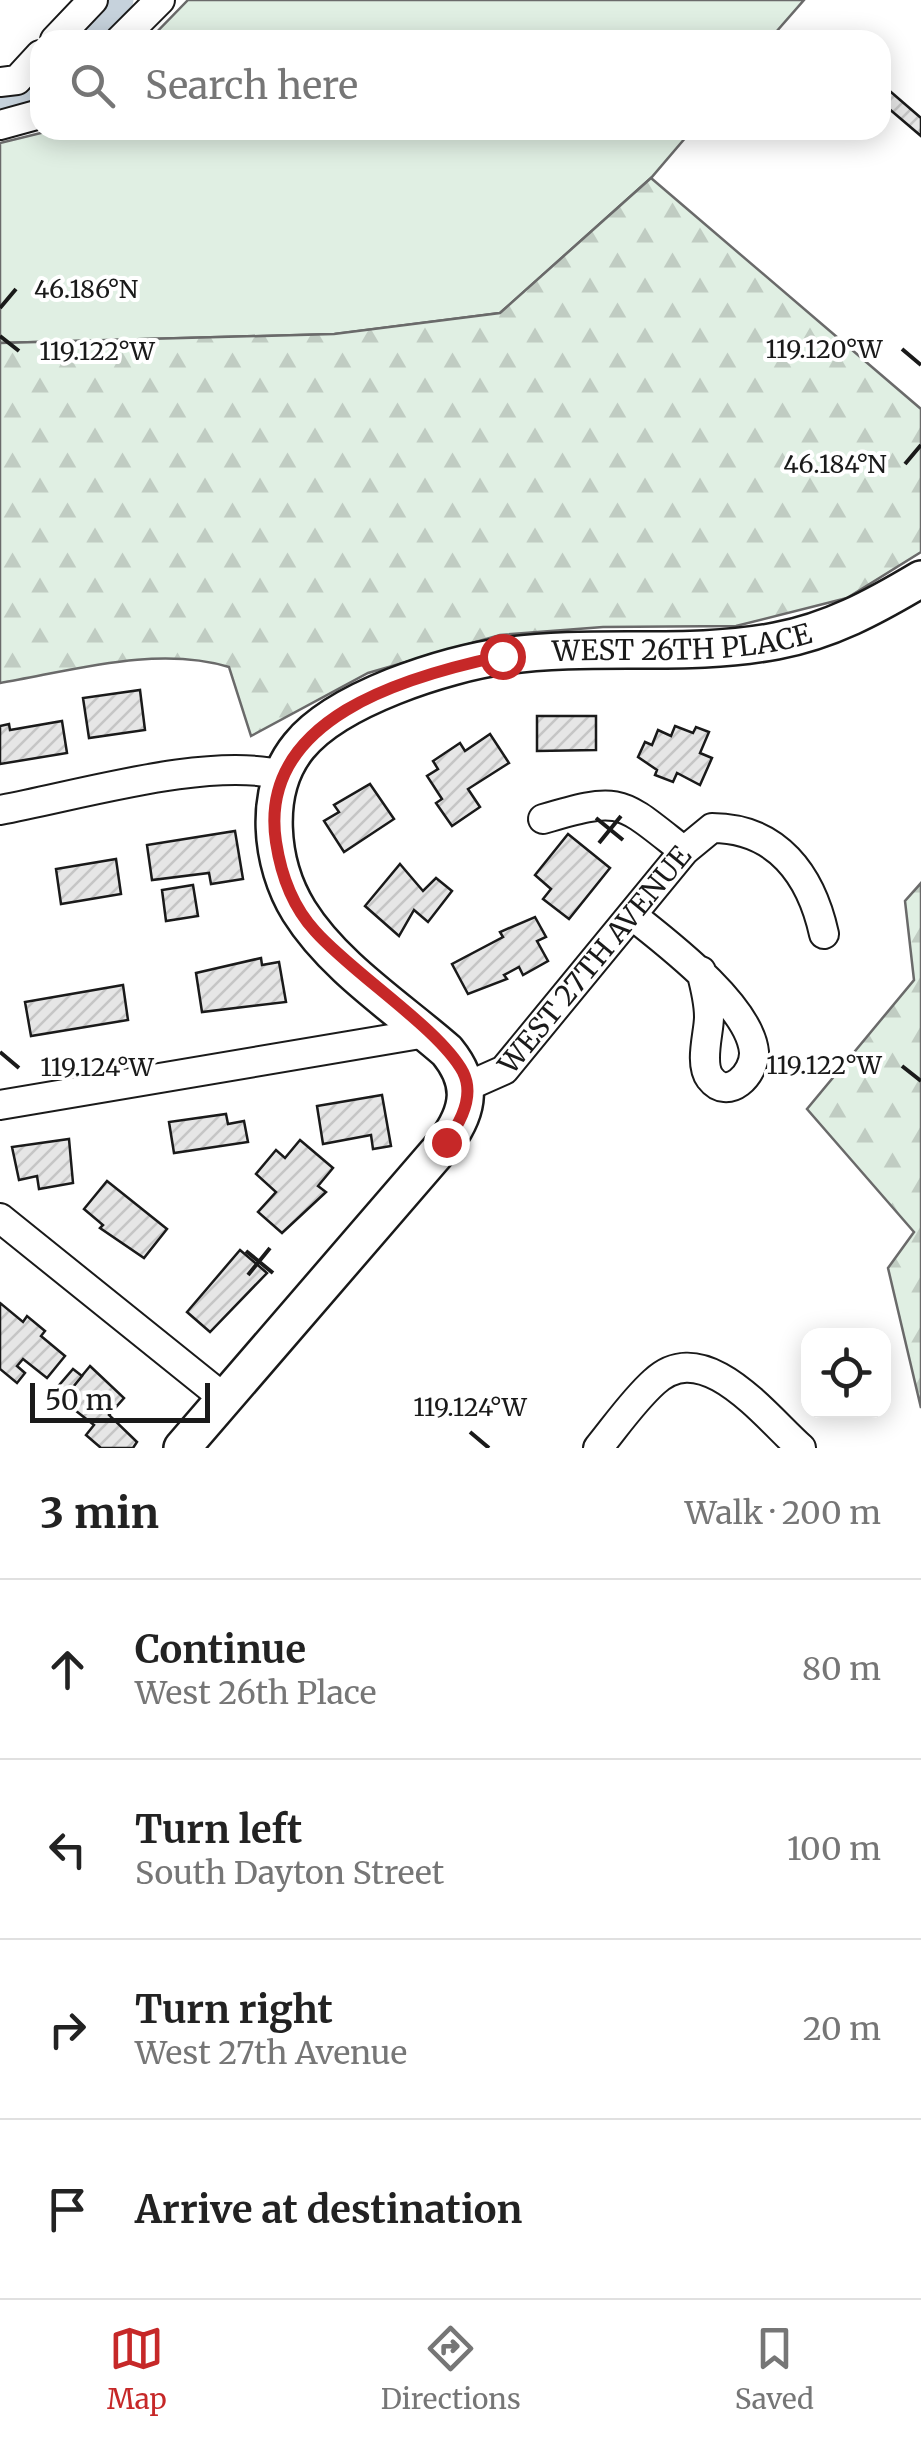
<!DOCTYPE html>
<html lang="en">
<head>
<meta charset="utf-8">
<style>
	:root { --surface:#fff; --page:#f6f6f6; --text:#222; --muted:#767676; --line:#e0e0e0; --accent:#c62828 }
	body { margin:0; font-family:Merriweather,serif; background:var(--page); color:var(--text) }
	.controls { position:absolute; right:30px; bottom:30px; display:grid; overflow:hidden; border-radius:20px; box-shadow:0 5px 25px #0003 }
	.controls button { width:90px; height:90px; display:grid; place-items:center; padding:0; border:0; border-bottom:2px solid var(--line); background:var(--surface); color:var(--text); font:50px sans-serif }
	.scale { position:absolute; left:30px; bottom:25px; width:180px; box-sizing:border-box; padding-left:10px; border:5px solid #1a1a1a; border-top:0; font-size:28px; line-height:35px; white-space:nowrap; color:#1a1a1a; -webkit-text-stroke:8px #fff; paint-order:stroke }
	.stop { position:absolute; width:30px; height:30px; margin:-22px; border:8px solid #c62828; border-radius:50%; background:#fff }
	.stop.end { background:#c62828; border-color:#fff; box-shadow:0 2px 10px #0008 }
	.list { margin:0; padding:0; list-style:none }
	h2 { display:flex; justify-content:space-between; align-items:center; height:130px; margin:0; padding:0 40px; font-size:42px }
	h2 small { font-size:32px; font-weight:400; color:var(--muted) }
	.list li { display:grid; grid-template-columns:65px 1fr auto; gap:30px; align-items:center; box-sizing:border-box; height:180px; padding:0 40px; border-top:2px solid var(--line) }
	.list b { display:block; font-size:38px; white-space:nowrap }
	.list p { margin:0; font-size:32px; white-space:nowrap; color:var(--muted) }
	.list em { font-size:32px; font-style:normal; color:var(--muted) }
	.icon { flex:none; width:55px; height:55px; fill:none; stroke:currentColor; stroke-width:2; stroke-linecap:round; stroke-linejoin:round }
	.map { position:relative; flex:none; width:921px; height:1448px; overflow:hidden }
	.search { position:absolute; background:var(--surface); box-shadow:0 5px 25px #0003; left:30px; right:30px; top:30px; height:110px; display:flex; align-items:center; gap:25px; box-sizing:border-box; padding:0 35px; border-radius:30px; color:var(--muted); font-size:38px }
	.sheet { height:850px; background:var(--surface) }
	nav { display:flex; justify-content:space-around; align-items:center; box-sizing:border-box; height:140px; border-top:2px solid var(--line); background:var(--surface); font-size:28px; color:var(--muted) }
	nav a { display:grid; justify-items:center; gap:5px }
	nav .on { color:var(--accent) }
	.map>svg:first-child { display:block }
	.green { fill:#e0efe3; stroke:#6a6a6a; stroke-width:2.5 }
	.forest { fill:url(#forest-firs); stroke:#6a6a6a; stroke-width:2.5 }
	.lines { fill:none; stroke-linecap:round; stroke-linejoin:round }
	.canal { stroke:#c6d2dc; stroke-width:25 }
	.building { fill:url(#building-hatch); stroke:#1a1a1a; stroke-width:2.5 }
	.minor-casing { stroke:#1a1a1a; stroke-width:32 }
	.major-casing { stroke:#1a1a1a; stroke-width:40 }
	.minor { stroke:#fff; stroke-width:28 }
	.major { stroke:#fff; stroke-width:35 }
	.route { stroke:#c62828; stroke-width:12 }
	.ticks { fill:none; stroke:#1a1a1a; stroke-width:4 }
	.labels { text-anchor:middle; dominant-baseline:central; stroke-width:8; stroke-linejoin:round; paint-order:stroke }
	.street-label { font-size:28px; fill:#1a1a1a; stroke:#fff }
	.ticks-label { font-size:25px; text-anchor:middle; fill:#1a1a1a; stroke:#fff; stroke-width:8; stroke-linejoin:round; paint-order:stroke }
</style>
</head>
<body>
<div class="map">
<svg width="921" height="1448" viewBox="0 0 921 1448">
	<defs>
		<pattern id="forest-firs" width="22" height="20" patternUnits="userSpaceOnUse" patternTransform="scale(2.5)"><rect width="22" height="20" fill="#e0efe3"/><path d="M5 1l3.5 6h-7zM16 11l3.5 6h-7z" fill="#c0ccc2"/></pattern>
		<pattern id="building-hatch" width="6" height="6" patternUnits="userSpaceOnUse" patternTransform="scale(2.5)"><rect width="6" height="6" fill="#e6e6e6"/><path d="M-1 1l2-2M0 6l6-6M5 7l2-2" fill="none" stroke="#c5c5c5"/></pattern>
	</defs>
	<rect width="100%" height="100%" fill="#fff"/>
	<g class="green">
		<path d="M188,0H804L769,40H149Z"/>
		<path d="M53,130H692L651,178L500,313L335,334L0,343V143Z"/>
	</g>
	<g class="forest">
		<path d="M651,178L921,409V552L847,598L736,626L603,627L500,635L368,673L251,736L229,667C157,645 71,671 0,683V343L334,334L500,313Z"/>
		<path d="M921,883V1408L888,1268L914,1232L807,1109L914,980L905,901Z"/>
	</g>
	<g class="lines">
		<g class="canal">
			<path d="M81,40L121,0"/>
			<path d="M0,106L17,104L40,81"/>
		</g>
	</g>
	<g class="building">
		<path d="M884,86L921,118V136L881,102Z"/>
		<path d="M140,690L145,730L89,738L83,698Z"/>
		<path d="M537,716H596V750L537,751Z"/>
		<path d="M62,721L67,753L0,764V726L9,724L10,730Z"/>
		<path d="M675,726L693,733L696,727L709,732L700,753L712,758L700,785L677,773L673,782L655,775L657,770L638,757L645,742L652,745L658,730L671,736Z"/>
		<path d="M490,734L509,763L468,789L480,807L452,826L436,803L442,799L427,776L438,769L433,761L460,743L465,751Z"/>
		<path d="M370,784L394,819L344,852L324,821L339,812L334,805Z"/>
		<path d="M235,831L243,879L211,884L209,873L152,880L147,845Z"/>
		<path d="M568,834L610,868L569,919L543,899L551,889L535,875Z"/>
		<path d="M116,859L121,894L61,904L56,869Z"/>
		<path d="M400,864L423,891L436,878L452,891L428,922L414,910L399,936L365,906Z"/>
		<path d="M193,885L198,916L166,921L162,890Z"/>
		<path d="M535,917L546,937L537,941L548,961L523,975L519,967L504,975L507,979L468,994L452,964L503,937L500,932Z"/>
		<path d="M261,958L262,965L279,962L286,1002L202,1012L196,973Z"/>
		<path d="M123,985L128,1020L31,1036L25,1002Z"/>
		<path d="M382,1095L391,1146L373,1149L371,1135L323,1144L317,1106Z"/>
		<path d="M226,1114L228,1124L244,1121L248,1142L174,1153L169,1122Z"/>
		<path d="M69,1139L73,1183L39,1189L37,1176L19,1180L12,1147Z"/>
		<path d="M300,1140L333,1168L318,1186L326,1192L282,1233L258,1212L276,1192L256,1174L276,1150L285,1158Z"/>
		<path d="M107,1181L167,1229L144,1258L100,1228L103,1225L84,1209Z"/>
		<path d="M240,1250L267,1273L210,1332L187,1312Z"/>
		<path d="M0,1303L23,1322L27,1316L45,1331L41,1336L65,1356L47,1378L23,1359L17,1366L25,1373L17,1383L0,1369Z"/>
		<path d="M90,1366L124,1398L109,1415L137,1442L133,1448H101L86,1435L94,1425L62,1400Z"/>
		<path d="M73,1369L82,1376L64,1398L55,1390Z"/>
	</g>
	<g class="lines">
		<g class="minor-casing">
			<g id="minor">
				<path d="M55,40L93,0"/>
				<path d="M120,40L160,0"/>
				<path d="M0,82L17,80L40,55"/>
				<path d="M0,125L40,114"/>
				<path d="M0,810C77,796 208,756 282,775"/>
				<path d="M543,819C623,795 620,801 684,851"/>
				<path d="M633,916C667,943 750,1006 754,1052C755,1074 728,1102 710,1078C699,1063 709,1033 709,1017C709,1001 705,986 701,971"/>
				<path id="s1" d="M468,1086L504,1070L684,851L712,828C777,828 811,875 824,934"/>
				<path d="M0,1105L426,1033"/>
				<path d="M0,1218L225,1399"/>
				<path d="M598,1448C616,1426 633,1401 654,1382C704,1335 765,1416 801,1448"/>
			</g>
		</g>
		<g class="major-casing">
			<g id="major">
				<path id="s2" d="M182,1448L446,1142C470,1109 473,1083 447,1051C398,1008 334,967 299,911C270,864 262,791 299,746C337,699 445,664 504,656C594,643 687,658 776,641C830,631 874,607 921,579"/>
			</g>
		</g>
		<use href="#minor" class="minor"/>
		<use href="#major" class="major"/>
	</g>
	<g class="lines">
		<path class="route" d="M446,1142C461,1122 475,1096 463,1072C440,1029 352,973 315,931C292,906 281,875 276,842C257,718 407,676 502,656"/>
	</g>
	<path class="ticks" d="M0,308L16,289M0,336L19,351M902,349L921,365M905,464L921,445M596,818L623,840M599,843L621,816M0,1052L19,1068M902,1066L921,1081M246,1251L273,1273M248,1275L270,1248M470,1432L489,1448"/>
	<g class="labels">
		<g class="street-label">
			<text stroke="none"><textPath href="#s2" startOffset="1290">WEST 26TH PLACE</textPath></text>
			<text stroke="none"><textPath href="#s1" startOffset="182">WEST 27TH AVENUE</textPath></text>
		</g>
	</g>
	<g class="ticks-label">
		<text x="86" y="298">46.186°N</text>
		<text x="824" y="358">119.120°W</text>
		<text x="97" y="360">119.122°W</text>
		<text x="835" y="473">46.184°N</text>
		<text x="824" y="1074">119.122°W</text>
		<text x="97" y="1076">119.124°W</text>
		<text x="470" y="1416">119.124°W</text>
	</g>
</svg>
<div class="controls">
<button><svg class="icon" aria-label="locate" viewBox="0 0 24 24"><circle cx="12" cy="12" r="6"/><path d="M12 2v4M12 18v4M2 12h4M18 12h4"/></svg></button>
</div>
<div class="scale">50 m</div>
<div class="stop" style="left:502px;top:656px"></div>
<div class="stop end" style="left:446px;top:1142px"></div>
<div class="search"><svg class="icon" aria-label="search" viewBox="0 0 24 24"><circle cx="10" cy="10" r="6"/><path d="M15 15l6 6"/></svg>Search here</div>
</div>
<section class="sheet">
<h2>3 min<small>Walk · 200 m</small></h2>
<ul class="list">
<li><svg class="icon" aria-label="ahead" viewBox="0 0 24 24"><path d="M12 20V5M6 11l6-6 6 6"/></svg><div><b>Continue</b><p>West 26th Place</p></div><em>80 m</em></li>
<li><svg class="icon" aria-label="left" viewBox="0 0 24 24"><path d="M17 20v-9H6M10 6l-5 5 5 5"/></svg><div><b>Turn left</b><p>South Dayton Street</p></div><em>100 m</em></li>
<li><svg class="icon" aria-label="right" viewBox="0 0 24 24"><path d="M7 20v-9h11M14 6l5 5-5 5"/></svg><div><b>Turn right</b><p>West 27th Avenue</p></div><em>20 m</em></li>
<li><svg class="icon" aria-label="arrive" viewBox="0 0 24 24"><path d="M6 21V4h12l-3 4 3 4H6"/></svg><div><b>Arrive at destination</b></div></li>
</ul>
</section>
<nav>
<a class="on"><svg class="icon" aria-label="map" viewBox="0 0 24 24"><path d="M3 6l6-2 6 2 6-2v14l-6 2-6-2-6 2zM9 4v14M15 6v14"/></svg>Map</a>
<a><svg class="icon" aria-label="directions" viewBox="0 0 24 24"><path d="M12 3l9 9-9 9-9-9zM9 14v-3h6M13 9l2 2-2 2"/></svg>Directions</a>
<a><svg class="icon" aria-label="saved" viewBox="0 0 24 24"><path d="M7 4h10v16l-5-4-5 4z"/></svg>Saved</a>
</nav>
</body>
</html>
